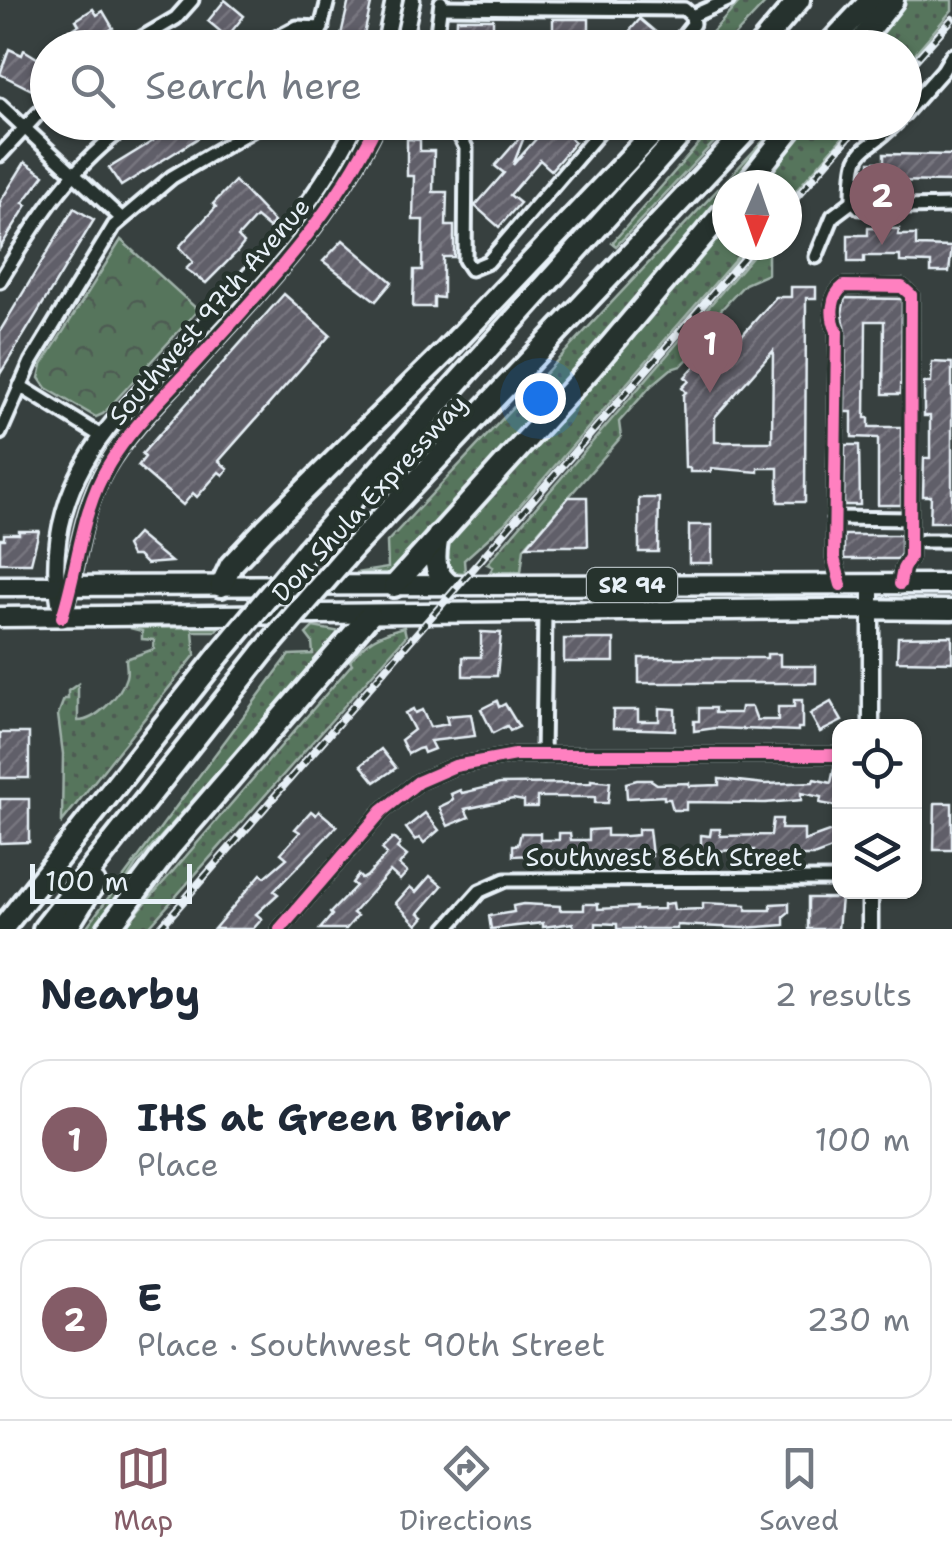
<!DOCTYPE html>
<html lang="en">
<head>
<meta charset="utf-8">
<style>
	:root { --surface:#fff; --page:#f6f6f7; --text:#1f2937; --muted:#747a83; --line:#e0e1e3; --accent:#845c67 }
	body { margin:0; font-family:"Shantell Sans",sans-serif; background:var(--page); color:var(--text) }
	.controls { position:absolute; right:30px; bottom:30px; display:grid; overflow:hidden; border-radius:20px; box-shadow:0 2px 8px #0004 }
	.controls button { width:90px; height:90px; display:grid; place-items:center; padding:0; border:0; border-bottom:2px solid var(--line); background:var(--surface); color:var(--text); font:50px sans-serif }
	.compass { position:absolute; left:712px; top:170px; width:90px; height:90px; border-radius:50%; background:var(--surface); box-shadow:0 2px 8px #0004; rotate:182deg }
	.scale { position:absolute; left:30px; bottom:25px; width:162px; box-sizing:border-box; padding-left:10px; border:5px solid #e8f1f8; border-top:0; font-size:28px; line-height:35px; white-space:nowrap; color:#e8f1f8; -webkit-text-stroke:8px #26332d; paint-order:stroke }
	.you { position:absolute; left:540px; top:398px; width:35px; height:35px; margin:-25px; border:8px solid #fff; border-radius:50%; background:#1a73e8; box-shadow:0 0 0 15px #1a73e833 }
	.badge { display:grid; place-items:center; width:65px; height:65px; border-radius:50%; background:var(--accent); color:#fff; font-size:32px; font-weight:700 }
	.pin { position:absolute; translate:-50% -82px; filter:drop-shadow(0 2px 5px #0008) }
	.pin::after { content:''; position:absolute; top:52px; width:35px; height:30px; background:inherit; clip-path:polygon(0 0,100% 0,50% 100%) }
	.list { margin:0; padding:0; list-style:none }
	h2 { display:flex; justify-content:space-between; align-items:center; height:130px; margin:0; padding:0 40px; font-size:42px }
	h2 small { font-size:32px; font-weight:400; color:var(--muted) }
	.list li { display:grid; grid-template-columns:65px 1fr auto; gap:30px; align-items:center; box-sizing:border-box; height:160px; margin:0 20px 20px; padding:0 20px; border:2px solid var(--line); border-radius:30px }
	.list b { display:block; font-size:38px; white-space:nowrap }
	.list p { margin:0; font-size:32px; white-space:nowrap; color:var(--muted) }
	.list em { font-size:32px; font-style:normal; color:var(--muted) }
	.icon { flex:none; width:55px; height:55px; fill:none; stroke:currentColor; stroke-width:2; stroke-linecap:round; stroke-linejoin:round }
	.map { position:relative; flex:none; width:952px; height:929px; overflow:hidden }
	.search { position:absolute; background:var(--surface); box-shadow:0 2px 8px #0004; left:30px; right:30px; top:30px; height:110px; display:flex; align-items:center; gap:25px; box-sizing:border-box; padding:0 35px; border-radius:55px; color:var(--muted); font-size:38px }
	.sheet { height:490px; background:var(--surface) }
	nav { display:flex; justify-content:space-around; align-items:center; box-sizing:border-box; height:140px; border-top:2px solid var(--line); background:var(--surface); font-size:28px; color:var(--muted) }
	nav a { display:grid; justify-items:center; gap:5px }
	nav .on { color:var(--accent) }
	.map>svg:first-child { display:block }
	.grass { fill:url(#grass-dots); stroke:#a0b2aa; stroke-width:2.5 }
	.forest { fill:url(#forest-crowns); stroke:#a0b2aa; stroke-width:2.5 }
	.building { fill:url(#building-hatch); stroke:#e8f1f8; stroke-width:2.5; fill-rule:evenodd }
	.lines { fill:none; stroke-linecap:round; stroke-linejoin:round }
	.minor-casing { stroke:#e8f1f8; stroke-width:19 }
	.tertiary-casing { stroke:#e8f1f8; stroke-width:21 }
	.primary-casing { stroke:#e8f1f8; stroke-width:25 }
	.motorway-casing { stroke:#e8f1f8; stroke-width:28 }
	.minor { stroke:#26332d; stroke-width:11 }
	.tertiary { stroke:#26332d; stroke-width:14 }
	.primary { stroke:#26332d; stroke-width:18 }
	.motorway { stroke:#26332d; stroke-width:20 }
	.rail-casing { stroke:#e8f1f8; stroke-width:8 }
	.rail { stroke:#26332d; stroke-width:4; stroke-dasharray:11; stroke-linecap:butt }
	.motorway-bridge-casing { stroke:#e8f1f8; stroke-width:28; stroke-linecap:butt }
	.motorway-bridge { stroke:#26332d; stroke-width:20 }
	.cycleway-casing { stroke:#26332d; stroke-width:19 }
	.cycleway { stroke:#ff80c0; stroke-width:12 }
	.labels { text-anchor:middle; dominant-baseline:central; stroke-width:9; stroke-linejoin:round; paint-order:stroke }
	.shield { fill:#26332d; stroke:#aeb8bb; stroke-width:2.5 }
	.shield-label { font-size:22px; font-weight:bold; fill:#e8f1f8 }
	.street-label { font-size:25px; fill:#e8f1f8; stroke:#26332d }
</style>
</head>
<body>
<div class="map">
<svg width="952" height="929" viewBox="0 0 952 929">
	<defs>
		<pattern id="grass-dots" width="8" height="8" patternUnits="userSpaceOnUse" patternTransform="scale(2.5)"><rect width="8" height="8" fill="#57745c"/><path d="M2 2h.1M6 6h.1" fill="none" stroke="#4e5c52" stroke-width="1.8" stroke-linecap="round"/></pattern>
		<pattern id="forest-crowns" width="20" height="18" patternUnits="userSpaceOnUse" patternTransform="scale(2.5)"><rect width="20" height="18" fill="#57745c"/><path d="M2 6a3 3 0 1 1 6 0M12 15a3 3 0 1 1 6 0" fill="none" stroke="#4e5c52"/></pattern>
		<pattern id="building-hatch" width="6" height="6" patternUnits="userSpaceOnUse" patternTransform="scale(2.5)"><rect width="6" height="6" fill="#605e69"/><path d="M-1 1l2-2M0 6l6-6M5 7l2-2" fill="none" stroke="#77767f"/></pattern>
	</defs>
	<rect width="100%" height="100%" fill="#37403f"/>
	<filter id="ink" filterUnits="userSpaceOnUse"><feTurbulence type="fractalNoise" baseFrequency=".01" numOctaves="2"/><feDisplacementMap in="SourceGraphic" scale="20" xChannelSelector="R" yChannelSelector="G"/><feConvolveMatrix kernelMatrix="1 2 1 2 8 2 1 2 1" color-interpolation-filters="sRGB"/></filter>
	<g filter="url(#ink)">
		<g class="grass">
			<path d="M741,0H768L724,47H699Z"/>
			<path d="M904,0H952V10L905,65L904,48H862Z"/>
			<path d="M718,122L732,123L616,246L612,243Z"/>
			<path d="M780,123H790L740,185H727V201L399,573H356L388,568L387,542Z"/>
			<path d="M803,123H855L787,201V185H753Z"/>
			<path d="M727,217V245H748L504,524L464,560L465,573L446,572L441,548Z"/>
			<path d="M762,245H773L768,252V274L745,284L693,340L700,347L681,366L671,369L651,386L619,422L621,437L524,548L521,572H490L493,567L487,564Z"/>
			<path d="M219,627L216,631H193L195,655L62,822L63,754L58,715L64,699H68V691L78,684V721C96,721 121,695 126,677C128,671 126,665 126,659L154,649V640L142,639V631L130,628Z"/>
			<path d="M313,627L341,632L136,865L96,929H85L289,655L313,654L312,642L306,634Z"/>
			<path d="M404,627L406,636L147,929H123L352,664L350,661C366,640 379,634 404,627Z"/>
		</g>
		<path class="forest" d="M121,240L198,310L103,414L96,417L46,388L39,378L42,365Z"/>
		<g class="building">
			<path d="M225,0L244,16L227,37L208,21Z"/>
			<path d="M349,0H372L361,48H338Z"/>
			<path d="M93,9L97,15L103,11L113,28L77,48L68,32L79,25L76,20Z"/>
			<path d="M457,19H493V30L553,31V19H589V48H466V42H456Z"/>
			<path d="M640,19L665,40L658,48H615Z"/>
			<path d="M9,49L22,55L24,50L45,63L32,90L0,74Z"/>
			<path d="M143,122H224L121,186L109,168L153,141Z"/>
			<path d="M487,122H530L513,165L551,122H575L566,134L575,142L551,170L540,160L510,195L520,203L499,227L475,206L504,173L495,166L521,136Z"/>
			<path d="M407,139L420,140V151H434L433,192H447L446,226H454V257H443V298L434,297V307H413L414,270H422L423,220H413L414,176H407Z"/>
			<path d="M884,154L952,155V182L886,181V187H870V162H884Z"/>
			<path d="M25,162L44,175L23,203L27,205L0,248V202Z"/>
			<path d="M235,181L274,222L269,228L256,217L238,237L244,243L237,252L206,283L186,269L193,262L179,247L216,207L213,204Z"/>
			<path d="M74,208L94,220L0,374V331Z"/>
			<path d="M868,228L899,229L898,235H916V246L952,247L949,272H931V263L900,262V256H864V262H848V235H868Z"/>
			<path d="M343,240L392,282L376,301L323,261Z"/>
			<path d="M791,287H816V298H806L805,502H778V468H758V472L711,468V472H690V468H685L683,395L686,392L682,388L689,381L685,377L724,334L735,343L776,297H791ZM773,351L772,442H715V417Z"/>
			<path d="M284,294L330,335L219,461L228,469L223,475L219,472L197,497L193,493L183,505L138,466L145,457L142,454Z"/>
			<path d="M845,298L902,299L901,394H883L884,321H866L865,418H869V427H901V505H878V438L852,437V412H845L846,331L842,313Z"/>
			<path d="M932,362L952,363V522H930L931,496H923L924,458H930V416H924V383H931Z"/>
			<path d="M845,445H859L860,505H844Z"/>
			<path d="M569,497H587L588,546H527Z"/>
			<path d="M639,498H659L658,552H639Z"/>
			<rect x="689" y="525" width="23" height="38"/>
			<path d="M19,531H39L31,563H0V539H4V534H19Z"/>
			<path d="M137,534L171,562L146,564L138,556H131L126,546Z"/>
			<path d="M844,535H901V554L898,559H844Z"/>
			<path d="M481,632L501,633L497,676H463V657H481Z"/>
			<path d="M952,636V662L897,661L898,637Z"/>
			<rect x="564" y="639" width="50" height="23"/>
			<path d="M767,654H780V666H816V683H639V658H767Z"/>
			<path d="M794,700H802V728H798V731L715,728L694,731V721H699V708H715V713H740L741,707H752L757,720H778V707H794Z"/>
			<path d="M497,701L499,707L505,704L519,727L510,731L507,726L493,733L481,709Z"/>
			<path d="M831,702L842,721L820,732L810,714Z"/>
			<path d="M659,708L675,709V730L613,728V710H638V721H659Z"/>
			<path d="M413,709L415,713L422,710L430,727L448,724L446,716L471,714L475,736L430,741L434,749L424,753L422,748L418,749L408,754L401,740L414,730L405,713Z"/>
			<rect x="0" y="733" width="29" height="45"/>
			<path d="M381,749L396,768L375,782L361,765Z"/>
			<path d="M835,764H840L836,806L820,803L821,797L801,793V800L765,803L686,802V810H673L670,799H664V796L627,798L626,783L637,780H651L657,784L689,783V786L719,785V779L765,784L813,782L814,779L831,783Z"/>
			<path d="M591,780L610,782L608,803H595V797H537V807H524V801L513,799L465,809L469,817L448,826L439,807L450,802L453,799L451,794L460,790L462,793L500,784L591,783Z"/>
			<path d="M0,799H29V842L0,843Z"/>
			<path d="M935,803H952V850H934Z"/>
			<path d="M311,811L316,815L319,811L337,826L274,891L278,894L256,914L262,919L253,929H214L261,874L265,877L287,858L281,853L300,832L295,829Z"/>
			<path d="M425,813L439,830L424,843L420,838L415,840L406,828Z"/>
			<path d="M773,819H782L781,829H804V841L840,828V846L813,856H754V850L701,851V835L710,836L711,829H720V836L771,835Z"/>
			<path d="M607,829V836H626L638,835V829H649L652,856H642V850L513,856V845H518L521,833H540V840H559V833H570L571,840H589V830Z"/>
			<path d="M393,838L400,844L397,848L407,856L399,865L407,872L400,880L390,871L353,913L357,916L346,929H320L332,915L330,913L356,886L352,883L358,875L362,879L367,876L387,854L382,849Z"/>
			<path d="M430,876L442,886L419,913L424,917L417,925L396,903L410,887L416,892Z"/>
			<path d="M808,898H841L838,929H808Z"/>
			<path d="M673,903L674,910L703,909V903L746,905V910H771V904L789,903V912L784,916V925L743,928L677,925V929H617V924L596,923V929H573V923L543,927V923L491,929L489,916L514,912L513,906L523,904L560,906V910H584V904H598V909L636,907V910L664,909V904Z"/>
		</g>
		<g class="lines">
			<g class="minor-casing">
				<g id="minor">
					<path d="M441,7L684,9L692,16L693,24L674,48"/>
					<path d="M692,16L728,0"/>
					<path d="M125,48L176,18L192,0"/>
					<path d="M257,48L297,27L322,28"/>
					<path d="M316,48L328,0"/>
					<path d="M435,48L441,2"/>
					<path d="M0,105L121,218"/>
					<path d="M904,114L943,70L952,55"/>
					<path d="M444,122L460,136L466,148L465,260L471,269L488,262L608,122"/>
					<path d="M897,122C861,159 853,139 853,201L860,208L952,206"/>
					<path d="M0,155L48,103"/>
					<path d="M816,257L833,216L853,201"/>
					<path d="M0,281C37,219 72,164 133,122"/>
					<path d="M20,386L101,436"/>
					<path d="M0,433L31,362L114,226L172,177L266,122"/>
					<path d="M834,518L910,519"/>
					<path d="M923,541H952"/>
					<path d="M841,585L834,558L837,331C830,317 830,296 844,286L902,287L911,295L910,557L903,569L900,584"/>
					<path d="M543,755L545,613"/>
					<path d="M280,929L382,811L418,782L455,766L515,755H840"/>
					<path d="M446,929L480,891L505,880L840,879"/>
				</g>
			</g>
			<g class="tertiary-casing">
				<g id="tertiary">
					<path d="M384,48L394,0"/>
					<path d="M402,48L412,0"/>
					<path d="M871,585V726"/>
					<path d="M62,616C79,567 79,516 105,470C128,431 163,398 193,365C263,289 333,217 378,122"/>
					<path d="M62,617C45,544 67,476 115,420C200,325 300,238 357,122"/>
					<path d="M870,892V929"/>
				</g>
			</g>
			<g class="primary-casing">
				<g id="primary">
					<path d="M0,586L952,584"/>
					<path d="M0,617L834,609L952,610"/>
				</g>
			</g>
			<g class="motorway-casing">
				<g id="motorway">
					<path d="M758,48L799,0"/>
					<path d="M826,48L871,0"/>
					<path d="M855,48L893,0"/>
					<path d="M746,185L796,122"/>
					<path d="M438,536C434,556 432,573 451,586"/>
					<path d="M308,549L692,122"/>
					<path d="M352,549L755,122"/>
					<path d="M221,586L231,565L265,529L445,352L664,122"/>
					<path d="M394,586L592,367L727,208"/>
					<path d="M2,929L219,655"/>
					<path d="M44,929L263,652"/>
					<path d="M66,929L94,883"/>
					<path d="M108,929L169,848L370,615"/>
				</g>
			</g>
			<use href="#minor" class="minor"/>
			<use href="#tertiary" class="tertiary"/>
			<use href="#primary" class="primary"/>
			<use href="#motorway" class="motorway"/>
			<g class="rail-casing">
				<g id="rail">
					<path d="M904,73L952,19"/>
					<path d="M787,208L862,122"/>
					<path d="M159,929L755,245"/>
				</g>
			</g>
			<use href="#rail" class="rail"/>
			<g class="motorway-bridge-casing">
				<g id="motorway-bridge">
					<path d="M263,652L352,549"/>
					<path d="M219,655L308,549"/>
				</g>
			</g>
			<use href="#motorway-bridge" class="motorway-bridge"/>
			<g class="cycleway-casing">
				<g id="cycleway">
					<path d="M841,585L834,558L837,331C830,317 830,296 844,286L902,287L911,295L910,557L903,569L900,584"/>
					<path d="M62,617C79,565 80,512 109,464C131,427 164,397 193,365C263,289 333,217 378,122"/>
					<path d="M280,929L382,811L418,782L455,766L515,755H840"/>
				</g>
			</g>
			<use href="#cycleway" class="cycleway"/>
		</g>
	</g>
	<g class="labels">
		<rect class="shield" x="587" y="568" width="90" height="34" rx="8"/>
		<g class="shield-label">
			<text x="632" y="585">SR 94</text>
		</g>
		<g class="street-label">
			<text transform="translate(209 311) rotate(-49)">Southwest 97th Avenue</text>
			<text transform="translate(369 498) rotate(-47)">Don Shula Expressway</text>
			<text x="664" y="857">Southwest 86th Street</text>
		</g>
	</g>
</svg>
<div class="controls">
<button><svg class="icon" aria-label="locate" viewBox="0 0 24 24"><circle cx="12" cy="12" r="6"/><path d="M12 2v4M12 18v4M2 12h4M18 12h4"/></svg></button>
<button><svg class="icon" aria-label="layers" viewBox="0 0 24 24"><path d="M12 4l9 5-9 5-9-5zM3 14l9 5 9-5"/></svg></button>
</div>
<svg class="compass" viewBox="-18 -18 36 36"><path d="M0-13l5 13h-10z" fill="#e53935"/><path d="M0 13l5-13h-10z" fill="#747a83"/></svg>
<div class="scale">100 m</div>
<div class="you"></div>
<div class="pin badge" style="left:710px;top:393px">1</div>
<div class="pin badge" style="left:882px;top:245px">2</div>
<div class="search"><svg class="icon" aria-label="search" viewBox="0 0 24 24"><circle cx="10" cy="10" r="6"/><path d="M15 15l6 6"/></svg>Search here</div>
</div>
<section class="sheet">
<h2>Nearby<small>2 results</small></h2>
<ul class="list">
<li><span class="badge">1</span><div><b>IHS at Green Briar</b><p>Place</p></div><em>100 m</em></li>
<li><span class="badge">2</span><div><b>E</b><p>Place · Southwest 90th Street</p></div><em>230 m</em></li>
</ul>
</section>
<nav>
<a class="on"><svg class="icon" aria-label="map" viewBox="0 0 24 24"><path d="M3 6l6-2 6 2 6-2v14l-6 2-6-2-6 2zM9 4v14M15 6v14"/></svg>Map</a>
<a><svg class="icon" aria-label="directions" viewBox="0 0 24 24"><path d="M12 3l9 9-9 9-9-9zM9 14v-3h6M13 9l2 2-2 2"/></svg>Directions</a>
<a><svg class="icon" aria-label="saved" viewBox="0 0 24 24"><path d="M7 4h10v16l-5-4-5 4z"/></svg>Saved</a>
</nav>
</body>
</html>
